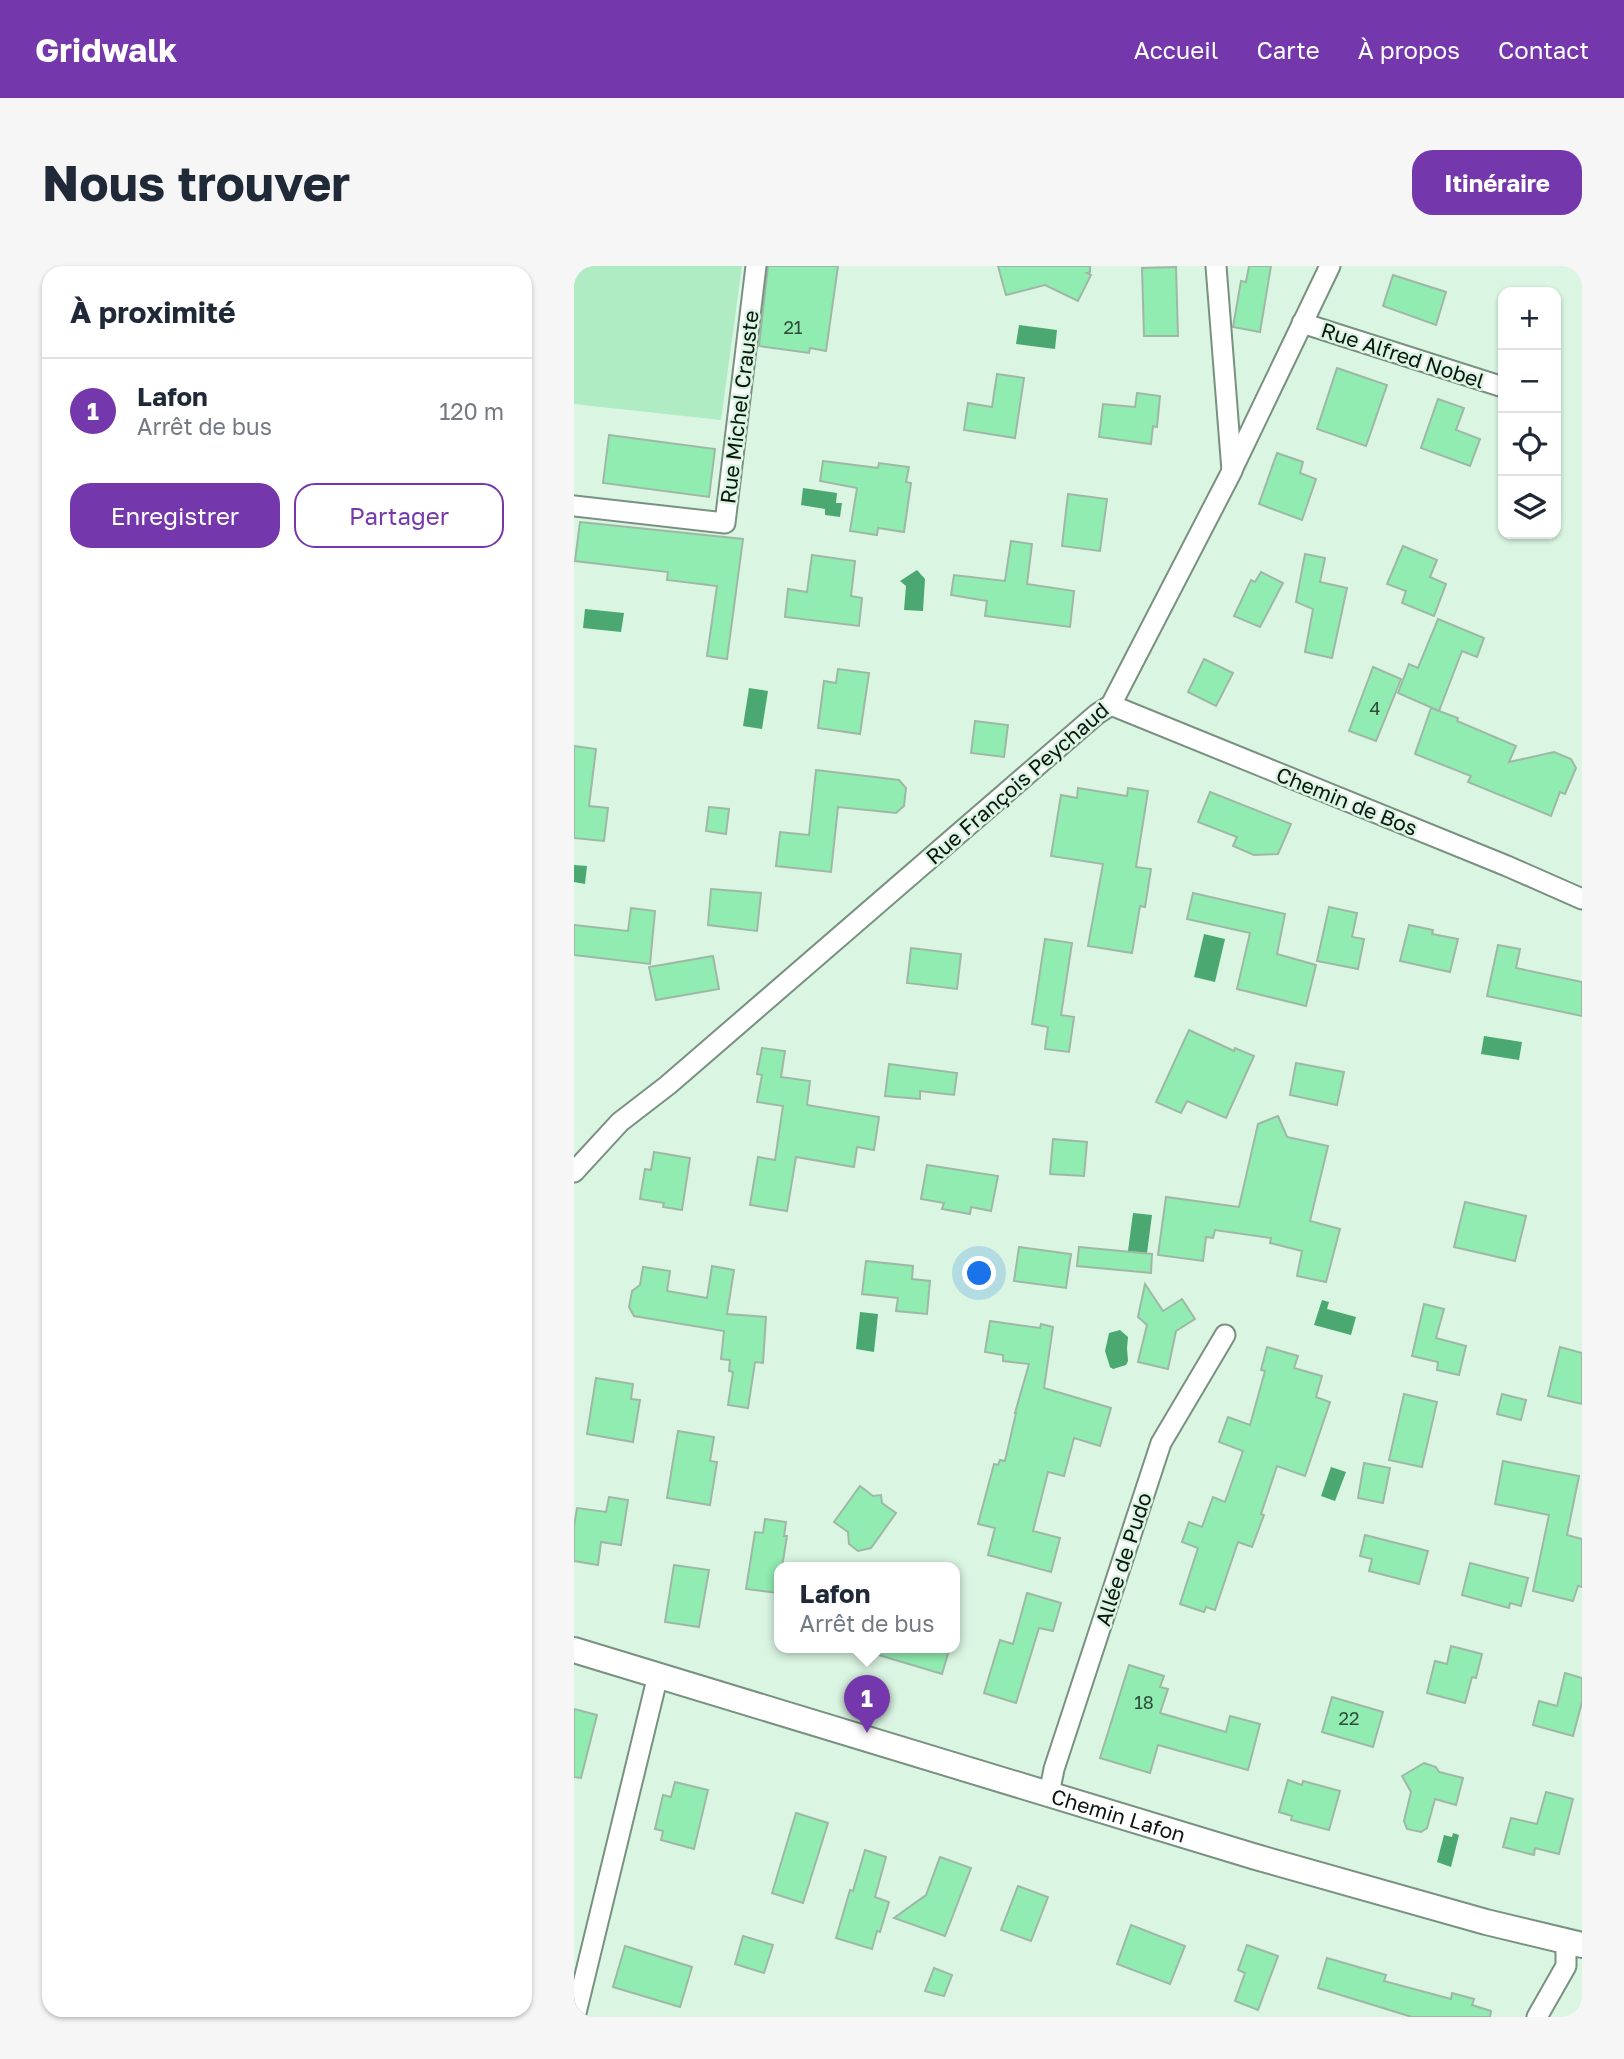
<!DOCTYPE html>
<html lang="fr">
<head>
<meta charset="utf-8">
<style>
	:root { --surface:#fff; --page:#f6f6f7; --text:#1f2937; --muted:#747a83; --line:#e0e1e3; --accent:#7537ac }
	body { margin:0; font-family:"Golos Text",sans-serif; background:var(--page); color:var(--text) }
	.controls { position:absolute; right:21px; top:21px; display:grid; overflow:hidden; border-radius:14px; box-shadow:0 2px 5px #0004 }
	.controls button { width:63px; height:63px; display:grid; place-items:center; padding:0; border:0; border-bottom:2px solid var(--line); background:var(--surface); color:var(--text); font:35px sans-serif }
	.you { position:absolute; left:406px; top:1008px; width:24px; height:24px; margin:-18px; border:5px solid #fff; border-radius:50%; background:#1a73e8; box-shadow:0 0 0 10px #1a73e833 }
	.badge { display:grid; place-items:center; width:46px; height:46px; border-radius:50%; background:var(--accent); color:#fff; font-size:23px; font-weight:700 }
	.pin { position:absolute; translate:-50% -58px; filter:drop-shadow(0 2px 4px #0008) }
	.pin::after { content:''; position:absolute; top:37px; width:24px; height:21px; background:inherit; clip-path:polygon(0 0,100% 0,50% 100%) }
	.popup { position:absolute; left:200px; top:1296px; width:186px; height:91px; box-sizing:border-box; display:grid; place-content:center; border-radius:14px; background:var(--surface); filter:drop-shadow(0 2px 5px #0005); font-size:23px; white-space:nowrap; color:var(--muted) }
	.popup b { font-size:26px; color:var(--text) }
	.popup::after { content:''; position:absolute; left:50%; top:100%; margin-left:-14px; border:14px solid transparent; border-top-color:var(--surface) }
	.list { margin:0; padding:0; list-style:none }
	h2 { display:flex; justify-content:space-between; align-items:center; height:91px; margin:0; padding:0 28px; font-size:30px }
	h2 small { font-size:23px; font-weight:400; color:var(--muted) }
	.list li { display:grid; grid-template-columns:46px 1fr auto; gap:21px; align-items:center; box-sizing:border-box; height:105px; padding:0 28px; border-top:2px solid var(--line) }
	.list b { display:block; font-size:26px; white-space:nowrap }
	.list p { margin:0; font-size:23px; white-space:nowrap; color:var(--muted) }
	.list em { font-size:23px; font-style:normal; color:var(--muted) }
	.actions { display:flex; gap:14px; padding:21px 28px }
	.actions a { flex:1; padding:16px 0; border:2px solid var(--accent); border-radius:21px; text-align:center; font-size:24px; color:var(--accent) }
	.actions .main { background:var(--accent); color:#fff }
	.icon { flex:none; width:38px; height:38px; fill:none; stroke:currentColor; stroke-width:2; stroke-linecap:round; stroke-linejoin:round }
	.map { position:relative; flex:none; width:1008px; height:1751px; overflow:hidden; border-radius:21px }
	header { display:flex; align-items:center; gap:42px; box-sizing:border-box; height:98px; padding:0 35px; background:var(--accent); color:#fff }
	header strong { font-size:33px }
	nav { display:flex; gap:38px; margin-inline-start:auto; font-size:24px }
	.intro { display:flex; align-items:center; justify-content:space-between; box-sizing:border-box; height:168px; padding:0 42px }
	h1 { margin:0; font-size:49px }
	.button { padding:18px 32px; border-radius:21px; background:var(--accent); color:#fff; font-size:24px; font-weight:700 }
	main { display:flex; gap:42px; padding:0 42px }
	aside { flex:1; background:var(--surface); border-radius:21px; box-shadow:0 2px 5px #0004 }
	.map>svg:first-child { display:block }
	.green { fill:#afebc3 }
	.water { fill:#4ba870 }
	.building { fill:#90ecb1; stroke:#9fb8a6; stroke-width:2 }
	.lines { fill:none; stroke-linecap:round; stroke-linejoin:round }
	.minor-casing { stroke:#799180; stroke-width:23 }
	.tertiary-casing { stroke:#799180; stroke-width:28 }
	.minor { stroke:#fff; stroke-width:19 }
	.tertiary { stroke:#fff; stroke-width:24 }
	.labels { text-anchor:middle; dominant-baseline:central; stroke-width:5; stroke-linejoin:round; paint-order:stroke }
	.number-label { font-size:18px; fill:#2d4b38 }
	.street-label { font-size:21px; fill:#0c150f; stroke:#daf5e2 }
</style>
</head>
<body>
<header>
<strong>Gridwalk</strong>
<nav><a>Accueil</a><a>Carte</a><a>À propos</a><a>Contact</a></nav>
</header>
<div class="intro"><h1>Nous trouver</h1><a class="button">Itinéraire</a></div>
<main>
<aside>
<h2>À proximité<small></small></h2>
<ul class="list">
<li><span class="badge">1</span><div><b>Lafon</b><p>Arrêt de bus</p></div><em>120 m</em></li>
</ul>
<div class="actions"><a class="main">Enregistrer</a><a>Partager</a></div>
</aside>
<div class="map">
<svg width="1008" height="1751" viewBox="0 0 1008 1751">
	<rect width="100%" height="100%" fill="#daf5e2"/>
	<path class="green" d="M0,0H168L147,154L0,138Z"/>
	<g class="water">
		<path d="M445,59L483,64L481,83L442,78Z"/>
		<path d="M229,222L263,227L262,237H268L266,251L251,249V243L227,239Z"/>
		<path d="M343,304L351,313L349,345L330,344L332,320L326,315Z"/>
		<path d="M11,343L50,347L47,366L9,362Z"/>
		<path d="M175,422L194,425L188,463L169,460Z"/>
		<path d="M0,599L13,600L11,618L0,616Z"/>
		<path d="M630,668L651,673L641,716L620,711Z"/>
		<path d="M910,770L948,776L945,794L907,788Z"/>
		<path d="M559,947L578,949L573,987L554,985Z"/>
		<path d="M748,1034L755,1036L753,1043L782,1051L777,1069L740,1059Z"/>
		<path d="M286,1046L304,1048L300,1086L282,1083Z"/>
		<path d="M546,1064L554,1071L553,1082L554,1095L552,1099L539,1103L536,1101L531,1085L535,1067Z"/>
		<path d="M757,1201L772,1206L761,1235L747,1230Z"/>
		<path d="M879,1567L885,1569L877,1601L863,1596L870,1569L878,1571Z"/>
	</g>
	<g class="building">
		<path d="M194,0H264L252,85L236,82L235,87L185,80Z"/>
		<path d="M424,0H516V6L513,7L517,9L504,35L471,19L432,29Z"/>
		<path d="M675,0H697L686,66L659,61L667,15L672,16Z"/>
		<path d="M602,1L604,70H570L568,2Z"/>
		<path d="M819,9L872,26L862,59L809,40Z"/>
		<path d="M763,102L813,119L792,180L743,163Z"/>
		<path d="M423,108L450,112L441,172L390,164L394,137L418,141Z"/>
		<path d="M563,127L586,130L583,161L579,160L577,178L525,171L529,138L561,141Z"/>
		<path d="M864,133L890,142L882,164L906,173L896,200L847,182Z"/>
		<path d="M35,169L141,183L135,231L29,217Z"/>
		<path d="M703,187L729,196L726,207L742,213L728,254L685,238Z"/>
		<path d="M249,195L304,202L305,197L335,201L332,216L337,217L330,266L304,262L303,269L276,265L283,222L246,215Z"/>
		<path d="M494,228L533,233L526,285L488,280Z"/>
		<path d="M6,256L169,273L153,393L133,390L143,320L93,314L94,306L1,295Z"/>
		<path d="M437,275L458,278L453,318L500,325L496,361L411,350L413,335L377,329L380,309L431,315Z"/>
		<path d="M829,280L863,294L856,311L872,318L860,350L828,337L832,325L813,318Z"/>
		<path d="M731,288L751,292L746,316L773,322L758,392L731,386L739,343L722,336Z"/>
		<path d="M238,289L281,295L277,330L288,332L285,360L211,351L214,323L233,326Z"/>
		<path d="M687,306L709,317L686,361L660,350L677,314L681,316Z"/>
		<path d="M864,353L910,372L903,391L888,385L865,445L824,427L835,398L844,402Z"/>
		<path d="M630,393L659,407L642,440L614,426Z"/>
		<path d="M799,401L827,413L802,475L775,465Z"/>
		<path d="M264,403L295,407L286,468L244,462L250,415L262,417Z"/>
		<path d="M857,442L884,452L883,455L942,480L935,496L980,486L997,493L1002,502L991,528L986,526L977,550L894,516L897,510L841,488Z"/>
		<path d="M401,455L434,459L430,491L397,487Z"/>
		<path d="M0,480L22,483L15,540L34,542L30,575L0,572Z"/>
		<path d="M242,504L325,514L332,522L330,540L322,547L264,541L257,606L202,600L206,566L235,569Z"/>
		<path d="M504,522L553,530L554,522L574,525L562,601L577,603L571,641L566,640L558,687L514,680L529,598L477,590L487,529L503,532Z"/>
		<path d="M636,526L717,558L704,588L680,589L659,580L663,571L624,556Z"/>
		<path d="M135,541L155,543L152,568L132,565Z"/>
		<path d="M137,623L187,627L183,665L134,659Z"/>
		<path d="M619,627L711,648L703,688L742,699L732,740L663,723L676,667L613,653Z"/>
		<path d="M755,641L783,647L778,671L790,673L784,703L743,695Z"/>
		<path d="M57,642L81,645L76,698L0,689V659L54,665Z"/>
		<path d="M835,659L859,664L858,668L884,673L876,706L826,695Z"/>
		<path d="M471,673L498,677L487,749L500,751L495,786L471,783L474,761L458,758Z"/>
		<path d="M924,679L946,683L942,702L1008,716V750L913,730Z"/>
		<path d="M337,682L387,688L383,723L333,717Z"/>
		<path d="M139,690L145,723L82,734L75,701Z"/>
		<path d="M615,764L660,785L661,782L680,790L652,852L613,835L607,847L582,836Z"/>
		<path d="M188,782L211,785L207,811L236,815L233,839L305,851L300,884L283,881L280,901L222,891L213,945L176,939L184,891L201,894L209,840L183,836L188,809L183,808Z"/>
		<path d="M722,797L770,806L763,839L716,829Z"/>
		<path d="M315,798L383,807L380,829L346,825V833L311,830Z"/>
		<path d="M704,850L713,871L754,880L736,955L766,963L752,1016L723,1010L728,985L696,977L697,972L641,964L639,972L632,971L629,995L584,989L592,931L665,941L684,858Z"/>
		<path d="M479,873L513,876L510,910L476,908Z"/>
		<path d="M80,886L116,892L108,944L89,941L90,937L66,933L71,903L77,904Z"/>
		<path d="M353,899L424,910L417,945L397,941L396,948L368,943L370,937L347,933Z"/>
		<path d="M891,936L952,950L941,995L880,981Z"/>
		<path d="M445,981L497,988L492,1022L440,1015Z"/>
		<path d="M505,981L578,988L577,1007L503,1000Z"/>
		<path d="M292,995L339,1000L338,1013L356,1015L353,1048L322,1045L324,1032L288,1028Z"/>
		<path d="M138,1000L160,1004L153,1048L192,1051L189,1097L181,1096L174,1142L154,1139L159,1106L155,1105L156,1094L147,1093L150,1065L60,1050L55,1041L58,1025L66,1019L69,1001L96,1005L93,1025L133,1032Z"/>
		<path d="M571,1018L589,1045L608,1033L621,1053L602,1065L594,1103L564,1096L573,1059L564,1051Z"/>
		<path d="M850,1038L870,1043L862,1072L892,1080L885,1109L863,1104L864,1096L838,1090Z"/>
		<path d="M416,1055L466,1062L467,1058L479,1061L470,1122L537,1142L526,1180L500,1172L490,1210L474,1206L459,1265L486,1272L477,1306L414,1289L421,1262L404,1258L420,1198L424,1199L426,1194L431,1195L442,1147H441L455,1098L429,1095V1089L411,1086Z"/>
		<path d="M693,1081L724,1090L720,1102L748,1110L742,1131L756,1136L731,1210L703,1200L687,1248L690,1249L678,1281L664,1276L641,1344L632,1341L630,1346L606,1338L624,1282L608,1276L615,1256L628,1261L639,1231L651,1236L669,1185L645,1176L654,1151L676,1159L691,1105L687,1104Z"/>
		<path d="M986,1081L1008,1087V1138L974,1130Z"/>
		<path d="M22,1112L59,1118L57,1133L66,1134L59,1176L13,1168Z"/>
		<path d="M830,1128L863,1136L848,1201L815,1194Z"/>
		<path d="M928,1128L952,1134L947,1154L923,1148Z"/>
		<path d="M104,1165L140,1171L136,1195L143,1196L136,1239L93,1232Z"/>
		<path d="M929,1195L1005,1210L993,1269L1008,1273V1321L1004,1320L999,1335L959,1325L975,1249L921,1238Z"/>
		<path d="M790,1197L816,1202L809,1237L784,1232Z"/>
		<path d="M286,1220L299,1230L307,1229L308,1237L322,1247L297,1282L284,1285L275,1278L274,1266L260,1256Z"/>
		<path d="M35,1231L54,1234L47,1279L27,1276L24,1299L0,1295V1260L3,1242L32,1246Z"/>
		<path d="M191,1253L212,1256L210,1270H213L208,1301H206L204,1327L172,1323L181,1266L189,1267Z"/>
		<path d="M791,1269L854,1285L845,1318L795,1305L798,1293L786,1290Z"/>
		<path d="M896,1297L954,1312L947,1340L936,1337L935,1342L888,1329Z"/>
		<path d="M100,1299L135,1304L125,1361L91,1356Z"/>
		<path d="M453,1327L487,1337L479,1365L465,1362L442,1437L410,1427L426,1374L439,1378Z"/>
		<path d="M877,1380L908,1388L902,1412L898,1411L891,1437L853,1427L861,1395L873,1398Z"/>
		<path d="M298,1381H376L368,1408L298,1387Z"/>
		<path d="M555,1399L590,1410L586,1421L594,1423L586,1447L652,1466L656,1450L686,1458L674,1504L584,1479L576,1507L526,1492Z"/>
		<path d="M991,1407L1008,1412V1436L999,1470L959,1459L965,1435L983,1440Z"/>
		<path d="M758,1431L809,1446L799,1481L748,1466Z"/>
		<path d="M0,1443L23,1449L7,1512L0,1511Z"/>
		<path d="M850,1497L862,1501L865,1506L889,1512L882,1539L861,1533L853,1562L847,1566L833,1563L830,1555L837,1526L828,1510Z"/>
		<path d="M714,1514L728,1519L729,1515L766,1525L755,1564L717,1554L718,1550L705,1546Z"/>
		<path d="M101,1516L134,1524L120,1583L87,1574L89,1565L81,1563L89,1529L97,1531Z"/>
		<path d="M972,1526L999,1533L985,1588L961,1582L960,1589L929,1581L937,1552L963,1558Z"/>
		<path d="M222,1547L254,1557L229,1637L198,1627Z"/>
		<path d="M291,1584L312,1591L301,1631L315,1636L306,1666L303,1665L298,1683L262,1672L276,1624L279,1625Z"/>
		<path d="M366,1591L397,1602L371,1670L320,1652L352,1629Z"/>
		<path d="M444,1620L474,1631L457,1675L427,1664Z"/>
		<path d="M557,1659L611,1680L596,1718L543,1698Z"/>
		<path d="M169,1670L199,1679L190,1707L161,1698Z"/>
		<path d="M673,1679L704,1690L684,1744L661,1735L671,1707L664,1704Z"/>
		<path d="M51,1680L118,1701L106,1741L39,1721Z"/>
		<path d="M753,1692L812,1709L810,1715L877,1733L878,1727L900,1733L898,1739L917,1745L916,1751H838L744,1722Z"/>
		<path d="M360,1702L378,1709L370,1730L351,1725Z"/>
	</g>
	<g class="lines">
		<g class="minor-casing">
			<g id="minor">
				<path d="M728,57L929,121"/>
				<path d="M658,204L756,0"/>
				<path d="M0,240L151,257L182,0"/>
				<path d="M537,439L933,600L1008,633"/>
				<path d="M0,906L46,856L94,819L523,448L537,439L658,205L642,0"/>
				<path d="M475,1528L480,1503L587,1177L651,1069"/>
				<path d="M1,1751L84,1409"/>
				<path d="M963,1751L992,1700V1676"/>
			</g>
		</g>
		<g class="tertiary-casing">
			<g id="tertiary">
				<path id="s1" d="M0,1384L682,1591L912,1656L1008,1679"/>
			</g>
		</g>
		<use href="#minor" class="minor"/>
		<use href="#tertiary" class="tertiary"/>
	</g>
	<g class="labels">
		<g class="number-label">
			<text x="219" y="61">21</text>
			<text x="801" y="442">4</text>
			<text x="570" y="1436">18</text>
			<text x="775" y="1452">22</text>
		</g>
		<g class="street-label">
			<text transform="translate(829 89) rotate(18)">Rue Alfred Nobel</text>
			<text transform="translate(165 141) rotate(-83)">Rue Michel Crauste</text>
			<text transform="translate(443 517) rotate(-41)">Rue François Peychaud</text>
			<text transform="translate(773 535) rotate(22)">Chemin de Bos</text>
			<text transform="translate(549 1293) rotate(-72)">Allée de Pudo</text>
			<text stroke="none"><textPath href="#s1" startOffset="569">Chemin Lafon</textPath></text>
		</g>
	</g>
</svg>
<div class="controls">
<button>+</button>
<button>−</button>
<button><svg class="icon" aria-label="locate" viewBox="0 0 24 24"><circle cx="12" cy="12" r="6"/><path d="M12 2v4M12 18v4M2 12h4M18 12h4"/></svg></button>
<button><svg class="icon" aria-label="layers" viewBox="0 0 24 24"><path d="M12 4l9 5-9 5-9-5zM3 14l9 5 9-5"/></svg></button>
</div>
<div class="you"></div>
<div class="pin badge" style="left:293px;top:1467px">1</div>
<div class="popup"><b>Lafon</b>Arrêt de bus</div>
</div>
</main>
</body>
</html>
